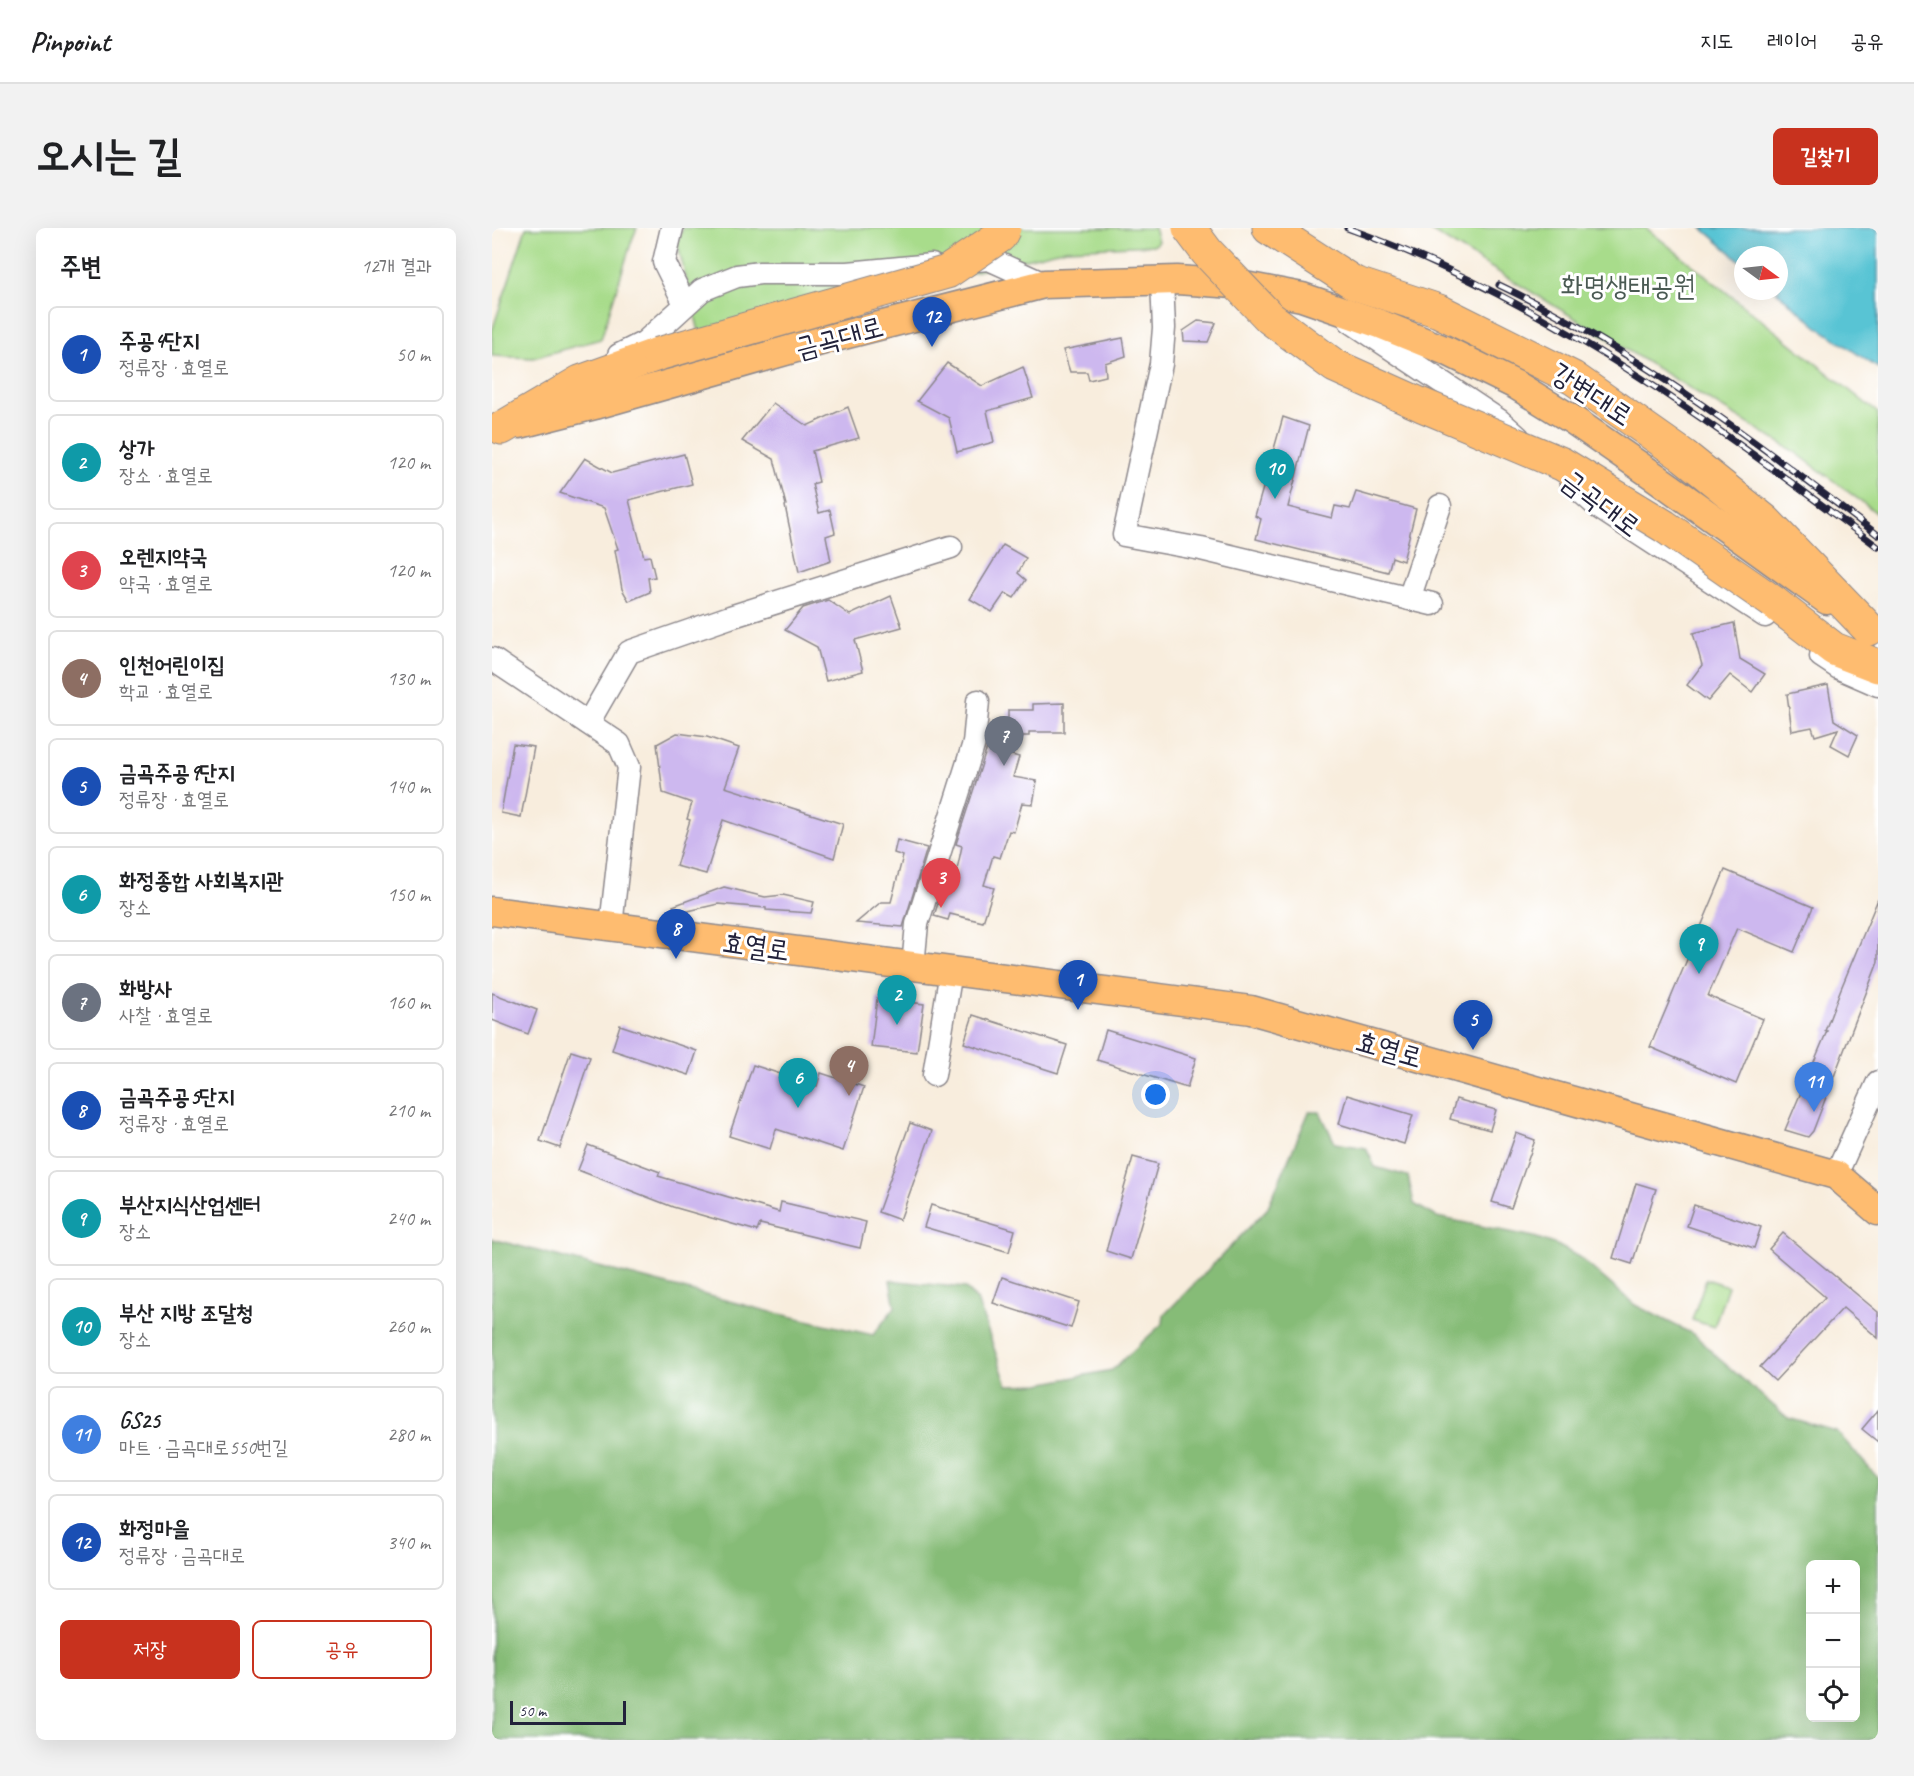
<!DOCTYPE html>
<html lang="ko">
<head>
<meta charset="utf-8">
<style>
	:root { --surface:#fff; --page:#f2f2f2; --text:#202124; --muted:#757577; --line:#e0e0e0; --accent:#c8321e }
	body { margin:0; font-family:Caveat,"Poor Story",sans-serif; background:var(--page); color:var(--text) }
	.controls { position:absolute; right:18px; bottom:18px; display:grid; overflow:hidden; border-radius:9px; box-shadow:0 6px 24px #0002 }
	.controls button { width:54px; height:54px; display:grid; place-items:center; padding:0; border:0; border-bottom:2px solid var(--line); background:var(--surface); color:var(--text); font:30px sans-serif }
	.compass { position:absolute; left:1242px; top:18px; width:54px; height:54px; border-radius:50%; background:var(--surface); box-shadow:0 6px 24px #0002; rotate:105deg }
	.scale { position:absolute; left:18px; bottom:15px; width:116px; box-sizing:border-box; padding-left:6px; border:3px solid #22223b; border-top:0; font-size:16px; line-height:21px; white-space:nowrap; color:#22223b; -webkit-text-stroke:4px #fff; paint-order:stroke }
	.you { position:absolute; left:664px; top:867px; width:21px; height:21px; margin:-15px; border:4px solid #fff; border-radius:50%; background:#1a73e8; box-shadow:0 0 0 9px #1a73e833 }
	.badge { display:grid; place-items:center; width:39px; height:39px; border-radius:50%; background:var(--accent); color:#fff; font-size:20px; font-weight:700 }
	.pin { position:absolute; translate:-50% -50px; filter:drop-shadow(0 2px 3px #0008) }
	.pin::after { content:''; position:absolute; top:32px; width:21px; height:18px; background:inherit; clip-path:polygon(0 0,100% 0,50% 100%) }
	.list { margin:0; padding:0; list-style:none }
	h2 { display:flex; justify-content:space-between; align-items:center; height:78px; margin:0; padding:0 24px; font-size:26px }
	h2 small { font-size:20px; font-weight:400; color:var(--muted) }
	.list li { display:grid; grid-template-columns:39px 1fr auto; gap:18px; align-items:center; box-sizing:border-box; height:96px; margin:0 12px 12px; padding:0 12px; border:2px solid var(--line); border-radius:9px }
	.list b { display:block; font-size:22px; white-space:nowrap }
	.list p { margin:0; font-size:20px; white-space:nowrap; color:var(--muted) }
	.list em { font-size:20px; font-style:normal; color:var(--muted) }
	.actions { display:flex; gap:12px; padding:18px 24px }
	.actions a { flex:1; padding:14px 0; border:2px solid var(--accent); border-radius:9px; text-align:center; font-size:21px; color:var(--accent) }
	.actions .main { background:var(--accent); color:#fff }
	.icon { flex:none; width:33px; height:33px; fill:none; stroke:currentColor; stroke-width:2; stroke-linecap:round; stroke-linejoin:round }
	.map { position:relative; flex:none; width:1386px; height:1512px; overflow:hidden; border-radius:9px }
	header { display:flex; align-items:center; gap:36px; box-sizing:border-box; height:84px; padding:0 30px; background:var(--surface); border-bottom:2px solid var(--line) }
	header strong { font-size:28px }
	nav { display:flex; gap:33px; margin-inline-start:auto; font-size:21px }
	.intro { display:flex; align-items:center; justify-content:space-between; box-sizing:border-box; height:144px; padding:0 36px }
	h1 { margin:0; font-size:42px }
	.button { padding:15px 27px; border-radius:9px; background:var(--accent); color:#fff; font-size:21px; font-weight:700 }
	main { display:flex; gap:36px; padding:0 36px }
	aside { flex:1; background:var(--surface); border-radius:9px; box-shadow:0 6px 24px #0002 }
	.map>svg:first-child { display:block }
	.green { fill:#a8dc8b; stroke:#657f63; stroke-width:1.5 }
	.forest { fill:#86bc77; stroke:#546f59; stroke-width:1.5; fill-rule:evenodd }
	.water { fill:#59c4d4; stroke:#3e7388; stroke-width:1.5 }
	.building { fill:#cdb8ef }
	.lines { fill:none; stroke-linecap:round; stroke-linejoin:round }
	.minor-casing { stroke:#8d888c; stroke-width:25 }
	.major-casing { stroke:#8d888c; stroke-width:31 }
	.highway-casing { stroke:#8d888c; stroke-width:35 }
	.minor { stroke:#fff; stroke-width:22 }
	.major { stroke:#febc70; stroke-width:28 }
	.highway { stroke:#febc70; stroke-width:33 }
	.rail-casing { stroke:#22223b; stroke-width:7 }
	.rail { stroke:#fff; stroke-width:4.5; stroke-dasharray:14; stroke-linecap:butt }
	.highway-bridge-casing { stroke:#8d888c; stroke-width:35; stroke-linecap:butt }
	.highway-bridge { stroke:#febc70; stroke-width:33 }
	.labels { text-anchor:middle; dominant-baseline:central; stroke-width:6; stroke-linejoin:round; paint-order:stroke }
	.park-label { font-size:28px; fill:#4a5a53; stroke:#fff }
	.street-label { font-size:28px; fill:#22223b; stroke:#fff }
</style>
</head>
<body>
<header>
<strong>Pinpoint</strong>
<nav><a>지도</a><a>레이어</a><a>공유</a></nav>
</header>
<div class="intro"><h1>오시는 길</h1><a class="button">길찾기</a></div>
<main>
<aside>
<h2>주변<small>12개 결과</small></h2>
<ul class="list">
<li><span class="badge" style="background:#1a4fb4">1</span><div><b>주공4단지</b><p>정류장 · 효열로</p></div><em>50 m</em></li>
<li><span class="badge" style="background:#0f9aa8">2</span><div><b>상가</b><p>장소 · 효열로</p></div><em>120 m</em></li>
<li><span class="badge" style="background:#e0444e">3</span><div><b>오렌지약국</b><p>약국 · 효열로</p></div><em>120 m</em></li>
<li><span class="badge" style="background:#8d6e63">4</span><div><b>인천어린이집</b><p>학교 · 효열로</p></div><em>130 m</em></li>
<li><span class="badge" style="background:#1a4fb4">5</span><div><b>금곡주공9단지</b><p>정류장 · 효열로</p></div><em>140 m</em></li>
<li><span class="badge" style="background:#0f9aa8">6</span><div><b>화정종합 사회복지관</b><p>장소</p></div><em>150 m</em></li>
<li><span class="badge" style="background:#6b7280">7</span><div><b>화방사</b><p>사찰 · 효열로</p></div><em>160 m</em></li>
<li><span class="badge" style="background:#1a4fb4">8</span><div><b>금곡주공5단지</b><p>정류장 · 효열로</p></div><em>210 m</em></li>
<li><span class="badge" style="background:#0f9aa8">9</span><div><b>부산지식산업센터</b><p>장소</p></div><em>240 m</em></li>
<li><span class="badge" style="background:#0f9aa8">10</span><div><b>부산 지방 조달청</b><p>장소</p></div><em>260 m</em></li>
<li><span class="badge" style="background:#3f7fe0">11</span><div><b>GS25</b><p>마트 · 금곡대로550번길</p></div><em>280 m</em></li>
<li><span class="badge" style="background:#1a4fb4">12</span><div><b>화정마을</b><p>정류장 · 금곡대로</p></div><em>340 m</em></li>
</ul>
<div class="actions"><a class="main">저장</a><a>공유</a></div>
</aside>
<div class="map">
<svg width="1386" height="1512" viewBox="0 0 1386 1512">
	<rect width="100%" height="100%" fill="#fff"/>
	<filter id="ink" filterUnits="userSpaceOnUse"><feTurbulence type="fractalNoise" baseFrequency=".0167" numOctaves="2"/><feDisplacementMap in="SourceGraphic" scale="12" xChannelSelector="R" yChannelSelector="G"/><feConvolveMatrix kernelMatrix="1 2 1 2 8 2 1 2 1" color-interpolation-filters="sRGB"/></filter>
	<filter id="wash" filterUnits="userSpaceOnUse"><feTurbulence type="fractalNoise" baseFrequency=".008" numOctaves="4" result="noise"/><feDisplacementMap in="SourceGraphic" scale="24" xChannelSelector="R" yChannelSelector="G"/><feGaussianBlur stdDeviation="1.35" result="paint"/><feColorMatrix in="noise" values="0 0 0 0 0 0 0 0 0 0 0 0 0 0 0 0 0 1.4 0 .05"/><feComposite in="paint" operator="in"/></filter>
	<g filter="url(#wash)">
		<rect width="100%" height="100%" fill="#f8eddd"/>
		<g class="green">
			<path d="M34,0H145L140,12L109,111L41,130L0,128V103Z"/>
			<path d="M191,0H662L666,13L663,17L574,21L209,112L185,14Z"/>
			<path d="M934,0H1154L1386,185V286L1303,224Z"/>
			<path d="M1214,1051L1236,1058L1222,1099L1200,1092Z"/>
		</g>
		<path class="forest" d="M817,884H828L843,915L874,920L883,939L916,948L922,976L945,989L1042,1009L1065,1017L1087,1029L1143,1077L1203,1107L1225,1129L1296,1190L1345,1204L1386,1250V1512H0V1011L279,1084L381,1107L403,1079L398,1052L473,1060L485,1072L515,1157L548,1156L620,1142L671,1095L672,1087L775,981ZM1318,1336H1364V1490H1318Z"/>
		<path class="water" d="M1210,0H1386V140L1326,99L1284,63H1287V27H1251V35Z"/>
		<g id="blocks">
			<g class="building">
				<path d="M706,93L724,95L716,114L692,113L691,103Z"/>
				<path d="M631,110L634,128L613,135L614,148L597,152L595,144H578L571,122Z"/>
				<path d="M455,135L490,158L531,139L541,170L495,183L502,214L465,224L457,190L425,173Z"/>
				<path d="M281,175L315,198L356,179L367,210L320,223L327,254L320,256L327,285L338,282L343,305L334,308L339,333L307,344L293,278L294,277L282,231L250,213Z"/>
				<path d="M791,189L817,198L796,279L840,290L843,278L858,281L864,264L924,281L911,333L900,329L896,344L764,311L769,291L763,288Z"/>
				<path d="M192,226L200,256L137,272L152,329L158,328L163,349L156,350L158,364L137,373L130,361L123,322L126,321L112,280L68,265L93,230L120,245Z"/>
				<path d="M511,317L534,330L526,345L534,352L522,370L513,365L500,384L478,371Z"/>
				<path d="M399,368L410,399L363,412L371,443L334,453L325,419L293,402L311,380L336,372L358,387Z"/>
				<path d="M1242,395L1248,431L1273,446L1260,464L1238,447L1216,473L1195,457L1210,437L1201,405Z"/>
				<path d="M1336,457L1342,492L1366,507L1357,527L1339,517L1346,501L1323,508L1320,499L1300,503L1295,466Z"/>
				<path d="M572,475V504H537V508H516V482H541V476Z"/>
				<path d="M185,505L215,509L247,520L233,559L351,596L342,630L231,592L214,646L184,638L198,592L195,591L200,575L171,565L165,516Z"/>
				<path d="M21,516L42,519L29,589L9,585Z"/>
				<path d="M495,520L527,529L521,549L545,553L541,576L530,575L522,604L517,603L508,630L501,628L492,657L502,660L491,694L458,686L456,692L442,688L453,653L462,656L470,618L464,616Z"/>
				<path d="M405,612L435,620L411,699L364,695L389,674H399L411,628L402,625Z"/>
				<path d="M1233,642L1321,679L1302,724L1245,700L1216,768L1271,791L1244,856L1158,819Z"/>
				<path d="M232,659L273,669L291,667L322,674L319,685L274,682V680L226,676L183,686L181,678Z"/>
				<path d="M1386,671V734L1321,903L1316,909L1293,902L1335,803H1333L1348,763Z"/>
				<path d="M0,765L45,782L36,806L0,792Z"/>
				<path d="M385,770L432,776L425,824L379,819Z"/>
				<path d="M481,787L575,817L566,845L472,815Z"/>
				<path d="M128,797L205,823L197,847L120,822Z"/>
				<path d="M614,802L704,830L695,860L605,832Z"/>
				<path d="M79,823L98,829L68,920L48,913Z"/>
				<path d="M261,837L325,858L329,845L372,859L351,923L284,901L278,921L237,908Z"/>
				<path d="M855,867L921,887L912,916L847,896Z"/>
				<path d="M964,871L1004,882L998,902L958,891Z"/>
				<path d="M418,895L440,903L408,992L386,984Z"/>
				<path d="M1024,905L1043,912L1019,980L1000,974Z"/>
				<path d="M96,917L168,944L166,948L287,984L289,974L374,994L368,1020L268,996L265,1003L181,979L86,942Z"/>
				<path d="M641,929L666,936L639,1031L614,1023Z"/>
				<path d="M1144,955L1164,961L1140,1036L1121,1030Z"/>
				<path d="M439,977L523,1002L517,1024L432,999Z"/>
				<path d="M1202,977L1269,999L1262,1020L1195,998Z"/>
				<path d="M1291,1005L1386,1084V1110L1351,1080L1283,1153L1268,1139L1333,1069L1277,1021Z"/>
				<path d="M510,1049L587,1074L579,1100L501,1075Z"/>
				<path d="M1386,1182V1214L1370,1201Z"/>
			</g>
		</g>
	</g>
	<g filter="url(#ink)">
		<use href="#blocks" fill-opacity="0" stroke="#8d888c" stroke-width="1.5"/>
		<g class="lines">
			<g class="minor-casing">
				<g id="minor">
					<path d="M180,0L172,34L193,76"/>
					<path d="M473,33L497,31L552,56"/>
					<path d="M670,53L672,100L669,136L632,307L709,321L940,376"/>
					<path d="M858,93L1008,193L1026,209"/>
					<path d="M127,127L153,114L210,62L245,48L268,45H356L440,37"/>
					<path d="M1080,256L1106,279L1273,388"/>
					<path d="M917,371L948,278"/>
					<path d="M1329,428L1347,440L1386,457"/>
					<path d="M0,431L127,516L137,539L119,698"/>
					<path d="M96,495L137,424L238,389L459,319"/>
					<path d="M421,738L425,696L482,515L486,473"/>
					<path d="M442,847L459,743"/>
					<path d="M1344,947L1386,854"/>
				</g>
			</g>
			<g class="major-casing">
				<g id="major">
					<path d="M28,196L103,177L332,112L552,56L685,52L742,56L810,69L888,96L957,124L1024,157L1081,192L1162,248L1335,372"/>
					<path d="M0,683L759,782L1344,947L1386,983"/>
				</g>
			</g>
			<g class="highway-casing">
				<g id="highway">
					<path d="M777,0L862,55L947,83L1081,150L1192,228L1273,293L1377,401"/>
					<path d="M10,200L88,154L166,126"/>
					<path d="M1281,374L1342,421L1386,438"/>
				</g>
			</g>
			<use href="#minor" class="minor"/>
			<use href="#major" class="major"/>
			<use href="#highway" class="highway"/>
			<g class="rail-casing">
				<g id="rail">
					<path d="M855,0C1052,70 1221,195 1386,319"/>
					<path d="M1007,57C1144,122 1266,215 1386,307"/>
				</g>
			</g>
			<use href="#rail" class="rail"/>
			<g class="highway-bridge-casing">
				<g id="highway-bridge">
					<path d="M697,0L715,24L778,90L843,138L930,177L1070,236L1172,298L1281,374"/>
					<path d="M166,126L455,44L508,8L512,0"/>
				</g>
			</g>
			<use href="#highway-bridge" class="highway-bridge"/>
		</g>
	</g>
	<g class="labels">
		<g class="park-label">
			<text x="1136" y="57">화명생태공원</text>
		</g>
		<g class="street-label">
			<text transform="translate(347 109) rotate(-15)">금곡대로</text>
			<text transform="translate(1100 166) rotate(33)">강변대로</text>
			<text transform="translate(1109 275) rotate(37)">금곡대로</text>
			<text transform="translate(264 718) rotate(8)">효열로</text>
			<text transform="translate(897 821) rotate(16)">효열로</text>
		</g>
	</g>
</svg>
<div class="controls">
<button>+</button>
<button>−</button>
<button><svg class="icon" aria-label="locate" viewBox="0 0 24 24"><circle cx="12" cy="12" r="6"/><path d="M12 2v4M12 18v4M2 12h4M18 12h4"/></svg></button>
</div>
<svg class="compass" viewBox="-18 -18 36 36"><path d="M0-13l5 13h-10z" fill="#e53935"/><path d="M0 13l5-13h-10z" fill="#757577"/></svg>
<div class="scale">50 m</div>
<div class="you"></div>
<div class="pin badge" style="left:586px;top:782px;background:#1a4fb4">1</div>
<div class="pin badge" style="left:405px;top:797px;background:#0f9aa8">2</div>
<div class="pin badge" style="left:449px;top:680px;background:#e0444e">3</div>
<div class="pin badge" style="left:357px;top:868px;background:#8d6e63">4</div>
<div class="pin badge" style="left:981px;top:822px;background:#1a4fb4">5</div>
<div class="pin badge" style="left:306px;top:880px;background:#0f9aa8">6</div>
<div class="pin badge" style="left:512px;top:538px;background:#6b7280">7</div>
<div class="pin badge" style="left:184px;top:731px;background:#1a4fb4">8</div>
<div class="pin badge" style="left:1207px;top:746px;background:#0f9aa8">9</div>
<div class="pin badge" style="left:783px;top:271px;background:#0f9aa8">10</div>
<div class="pin badge" style="left:1322px;top:884px;background:#3f7fe0">11</div>
<div class="pin badge" style="left:440px;top:119px;background:#1a4fb4">12</div>
</div>
</main>
</body>
</html>
